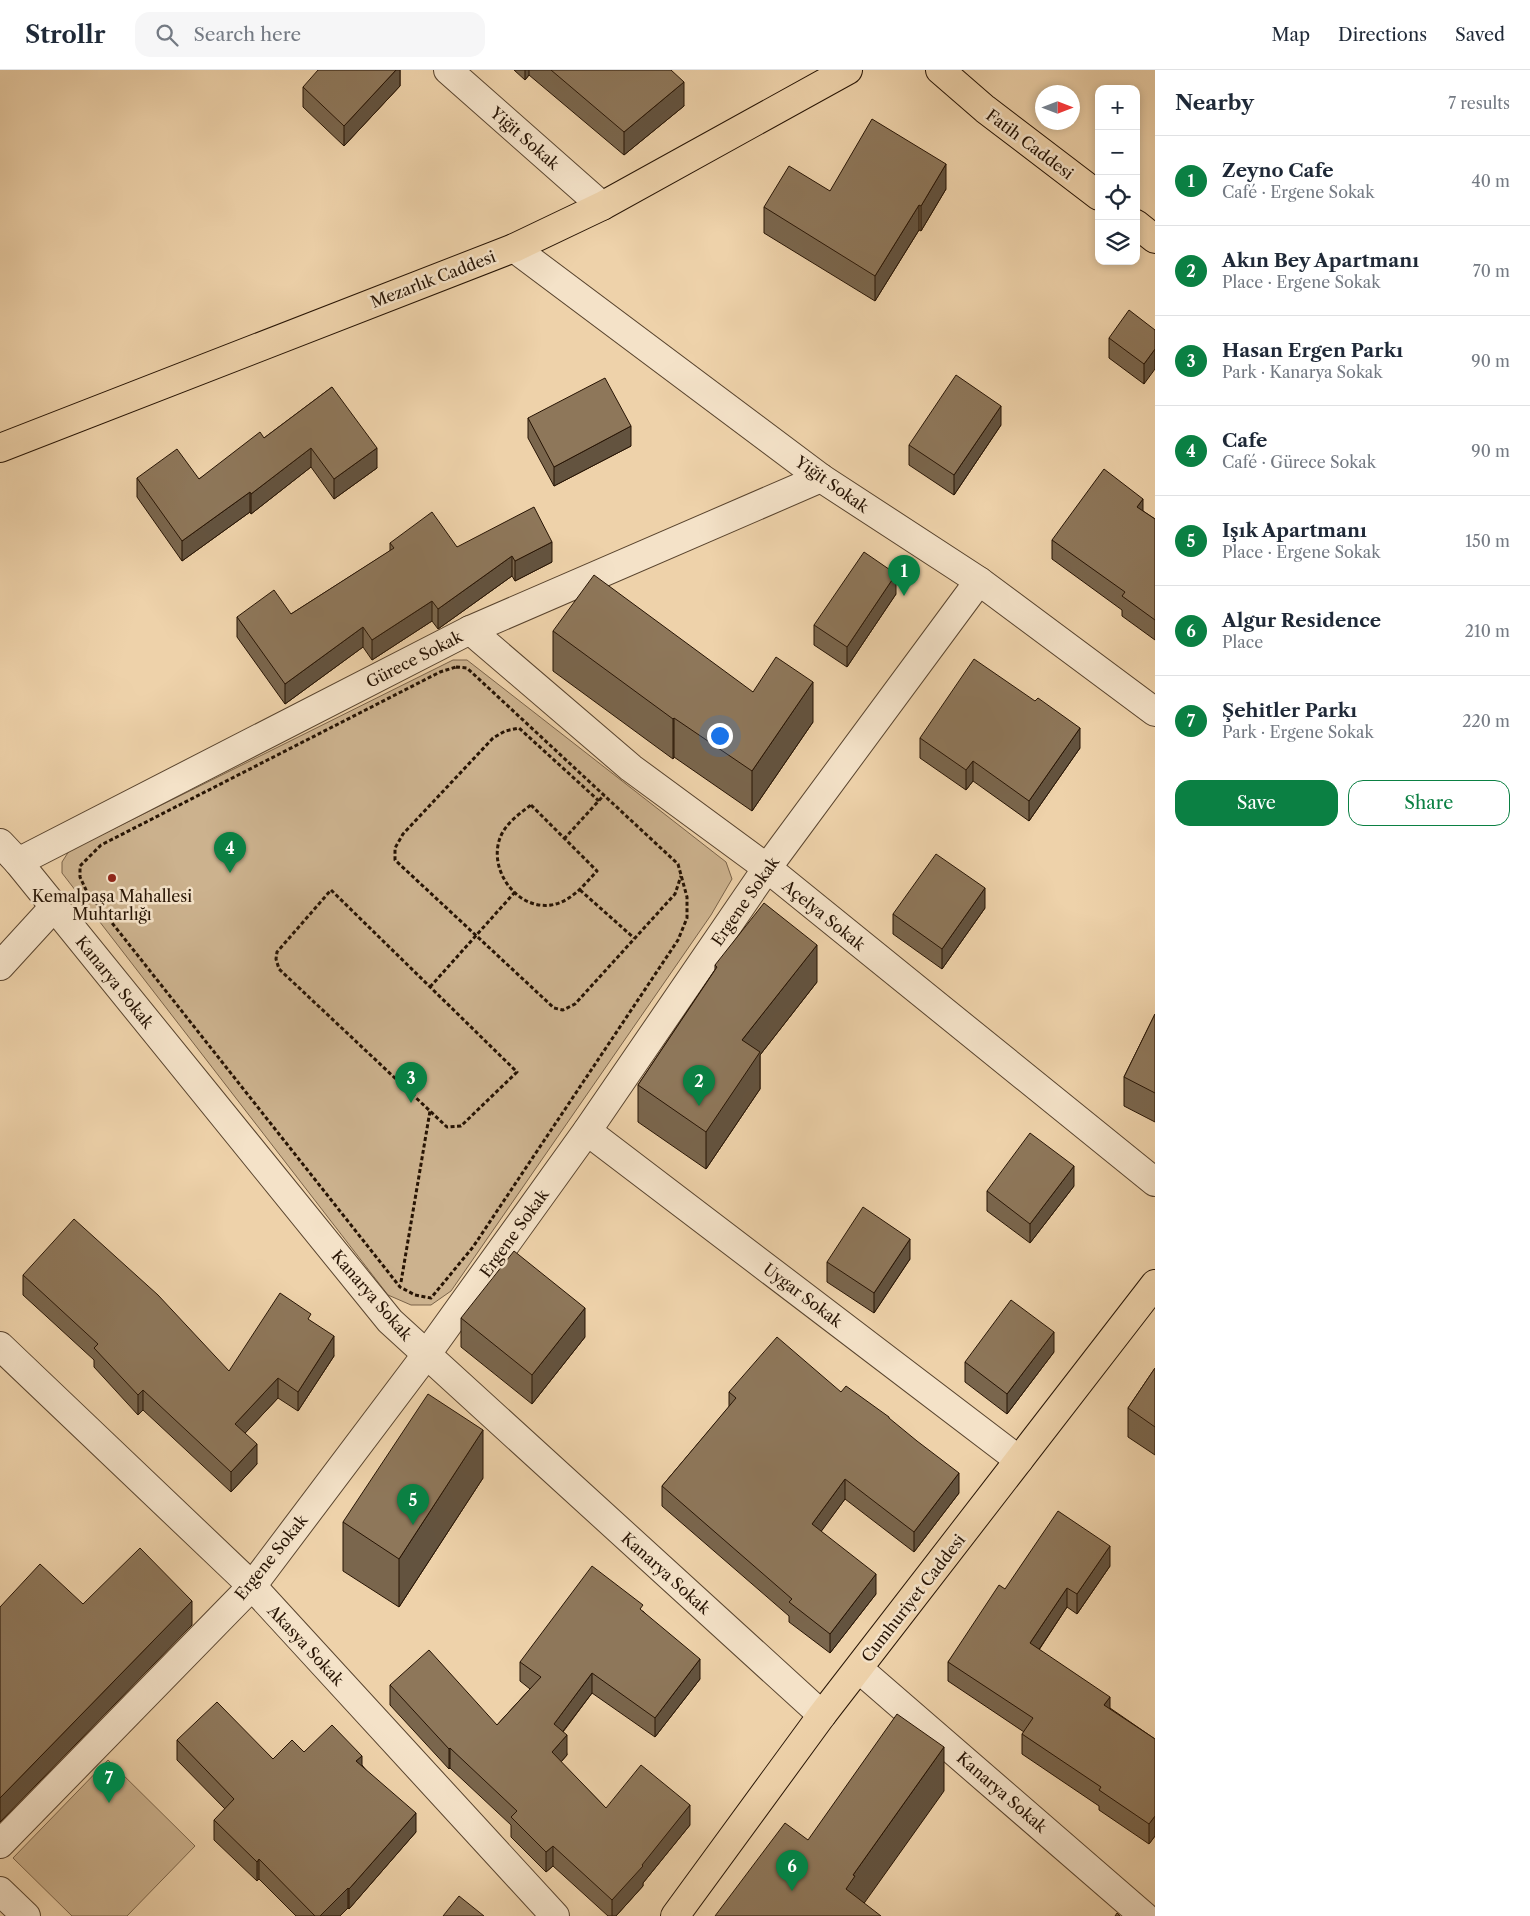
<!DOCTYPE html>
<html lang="en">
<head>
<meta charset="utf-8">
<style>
	:root { --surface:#fff; --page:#f6f6f7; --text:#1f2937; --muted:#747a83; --line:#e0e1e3; --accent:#0b8043 }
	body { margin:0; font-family:"Libre Caslon Text",serif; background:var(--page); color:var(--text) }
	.controls { position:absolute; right:15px; top:15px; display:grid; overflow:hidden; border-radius:10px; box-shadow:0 2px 8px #0003 }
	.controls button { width:45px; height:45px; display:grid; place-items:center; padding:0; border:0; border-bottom:1px solid var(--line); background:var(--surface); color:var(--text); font:25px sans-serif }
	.compass { position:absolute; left:1035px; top:15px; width:45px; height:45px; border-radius:50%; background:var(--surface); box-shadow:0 2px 8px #0003; rotate:90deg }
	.you { position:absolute; left:719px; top:665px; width:18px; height:18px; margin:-12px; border:4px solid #fff; border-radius:50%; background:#1a73e8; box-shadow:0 0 0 8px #1a73e833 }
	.badge { display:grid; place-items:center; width:32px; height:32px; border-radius:50%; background:var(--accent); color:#fff; font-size:16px; font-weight:700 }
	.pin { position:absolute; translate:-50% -41px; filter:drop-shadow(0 1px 2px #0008) }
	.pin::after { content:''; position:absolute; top:26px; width:18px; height:15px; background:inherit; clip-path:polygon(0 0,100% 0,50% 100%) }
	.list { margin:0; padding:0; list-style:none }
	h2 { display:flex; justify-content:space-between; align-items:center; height:65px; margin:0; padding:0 20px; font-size:21px }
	h2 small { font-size:16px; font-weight:400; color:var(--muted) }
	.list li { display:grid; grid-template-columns:32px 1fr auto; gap:15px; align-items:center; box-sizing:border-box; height:90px; padding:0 20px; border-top:1px solid var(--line) }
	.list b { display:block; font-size:19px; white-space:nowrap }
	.list p { margin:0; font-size:16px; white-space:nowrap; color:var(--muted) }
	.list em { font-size:16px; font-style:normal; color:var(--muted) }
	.actions { display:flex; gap:10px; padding:15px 20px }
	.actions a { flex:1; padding:11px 0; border:1px solid var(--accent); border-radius:15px; text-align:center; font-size:18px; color:var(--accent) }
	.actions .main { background:var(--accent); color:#fff }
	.icon { flex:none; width:28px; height:28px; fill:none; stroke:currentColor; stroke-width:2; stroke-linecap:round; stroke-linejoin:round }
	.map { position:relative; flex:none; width:1155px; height:1846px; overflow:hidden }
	header { display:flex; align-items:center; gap:30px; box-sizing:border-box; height:70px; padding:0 25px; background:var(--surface); border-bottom:1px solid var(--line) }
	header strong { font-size:24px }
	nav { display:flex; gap:28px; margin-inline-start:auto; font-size:18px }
	.search { width:350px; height:45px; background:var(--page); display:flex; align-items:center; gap:12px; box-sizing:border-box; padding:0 18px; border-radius:15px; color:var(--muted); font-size:19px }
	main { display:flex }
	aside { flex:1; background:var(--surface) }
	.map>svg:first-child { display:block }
	.green { fill:#ccb28e; stroke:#7a6349 }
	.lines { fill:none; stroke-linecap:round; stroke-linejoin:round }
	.minor-casing { stroke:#59442e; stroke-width:30 }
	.major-casing { stroke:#271404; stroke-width:30 }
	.path { stroke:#271404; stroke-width:3; stroke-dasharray:4 2.5; stroke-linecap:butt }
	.minor { stroke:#f4e2c8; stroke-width:28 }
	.major { stroke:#eed2aa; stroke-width:28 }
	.wall { fill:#7a664d; stroke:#271404 }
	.shaded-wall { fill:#63533f; stroke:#271404 }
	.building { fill:#8e775a; stroke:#271404 }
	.poi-dot { fill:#8f2418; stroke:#f4e2c8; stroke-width:2 }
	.labels { text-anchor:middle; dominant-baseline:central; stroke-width:5; stroke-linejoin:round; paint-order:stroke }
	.street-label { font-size:16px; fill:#271404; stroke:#f4e2c8 }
	.poi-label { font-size:16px; fill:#271404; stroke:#f4e2c8 }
</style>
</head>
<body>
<header>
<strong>Strollr</strong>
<div class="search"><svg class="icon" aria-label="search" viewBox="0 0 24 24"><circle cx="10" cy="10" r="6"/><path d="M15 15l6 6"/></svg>Search here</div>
<nav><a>Map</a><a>Directions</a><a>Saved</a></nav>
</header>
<main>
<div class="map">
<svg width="1155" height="1846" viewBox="0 0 1155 1846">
	<rect width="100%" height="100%" fill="#eed2aa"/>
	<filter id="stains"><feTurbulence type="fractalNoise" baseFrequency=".004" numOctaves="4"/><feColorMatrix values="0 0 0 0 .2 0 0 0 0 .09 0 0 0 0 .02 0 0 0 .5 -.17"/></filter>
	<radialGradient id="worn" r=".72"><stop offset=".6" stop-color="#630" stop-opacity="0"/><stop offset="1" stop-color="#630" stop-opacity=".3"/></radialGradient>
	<g class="green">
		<path d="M453,590H467L726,792L732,809L711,845L451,1221L431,1235H411L388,1225L62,803V792L69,781Z"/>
		<path d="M108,1690L195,1776L127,1846H72L13,1788Z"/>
	</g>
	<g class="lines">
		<g class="minor-casing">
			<g id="minor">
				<path d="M448,0L602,136"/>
				<path d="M514,178L821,408L979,511L1155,642"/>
				<path d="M470,560L631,698L767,798L1155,1112"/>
				<path d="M0,773L18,792L390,1251L822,1645"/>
				<path d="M18,792L470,560L821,408"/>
				<path d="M0,896L54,837"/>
				<path d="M587,1061L1019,1390"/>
				<path d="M0,1276L252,1516L555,1846"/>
				<path d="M859,1599L1144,1846"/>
				<path d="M0,1774L252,1516L426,1285L587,1061L767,798L979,511"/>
				<path d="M0,1821L26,1846"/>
			</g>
		</g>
		<g class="major-casing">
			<g id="major">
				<path d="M940,0L985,39L1099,126"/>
				<path d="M1136,154L1155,169"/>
				<path d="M0,378L514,178L602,136L848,0"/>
				<path d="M675,1846L822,1645L1155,1214"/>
			</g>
		</g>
		<g class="path">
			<path d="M456,597L467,598L678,794L687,827V848L678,870L473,1177L431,1228L415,1225L400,1217L86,820L80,807V796L101,775L440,602Z"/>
			<path d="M599,731L519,658L505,661L493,668L403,764L395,778V790L554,938L563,940L575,934L675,824L681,806"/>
			<path d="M531,735L597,801C584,815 571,832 551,835C517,840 488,800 500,768C505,754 519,744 531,735Z"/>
			<path d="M564,769L604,725"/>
			<path d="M331,820L517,1002L461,1056L447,1057L279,899L276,889L277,882Z"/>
			<path d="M580,820L634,868"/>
			<path d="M430,917L515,822"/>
			<path d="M401,1212L430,1041"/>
		</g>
		<use href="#minor" class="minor"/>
		<use href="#major" class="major"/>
	</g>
	<g class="wall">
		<path d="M400,0V16L344,76L303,37V17Z"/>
		<path d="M514,0H671L684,36L624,85L529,5L525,10Z"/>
		<path d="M946,119L921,161L919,160L875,231L764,163V137L830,121Z"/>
		<path d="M1155,260L1144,314L1109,288V268Z"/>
		<path d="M332,317L377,398L334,429L311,397L251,444L250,442L182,491L137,427V408L199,409L264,368Z"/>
		<path d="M528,348L631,376L554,416L528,368Z"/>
		<path d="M1001,355L954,425L909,395V375Z"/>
		<path d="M1143,441L1155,449V570L1122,546V540L1052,489V470Z"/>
		<path d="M390,473L457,477L552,492L515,511L512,506L438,559L432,551L372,590L363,577L285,634L237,567V547L291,544L390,481Z"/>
		<path d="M896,524L847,597L814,575V555Z"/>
		<path d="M553,561L753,622L813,652L752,741L674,687L673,689L553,601Z"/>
		<path d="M920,668L1080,678L1029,751L973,711L966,720L920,688Z"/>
		<path d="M985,838L942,899L893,864V844Z"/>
		<path d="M715,895L817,912L760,985V1019L706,1099L638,1052V1015L715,900Z"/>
		<path d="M1155,944V1052L1124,1036V1007Z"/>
		<path d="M1074,1116L1030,1173L987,1141V1121Z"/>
		<path d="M910,1189L874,1243L827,1212V1192Z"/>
		<path d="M23,1205L229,1301L311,1251L334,1286L298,1341L278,1328L245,1363L257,1394L231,1422L143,1340L138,1345L94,1297V1290L23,1225Z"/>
		<path d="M461,1248L585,1267L532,1334L461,1277Z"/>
		<path d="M1054,1282L1007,1344L965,1312V1292Z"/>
		<path d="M1155,1298V1385L1128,1367V1338Z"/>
		<path d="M729,1322H841L889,1349L959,1423L914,1482L845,1429L821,1461L876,1524L830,1583L789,1552V1546L662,1436V1416L729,1337Z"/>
		<path d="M483,1408L399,1537L343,1501V1452Z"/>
		<path d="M1110,1496L1077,1544L1067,1537L1039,1580L1110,1638L1155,1669V1766L1149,1774L1099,1740V1736L1022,1684V1664L1024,1662L948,1611V1592L1005,1519Z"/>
		<path d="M643,1541L700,1609L655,1667L592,1623L563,1662L567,1685L561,1692L606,1738L690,1755L643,1813V1816L616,1846H608L553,1796L546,1802L511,1767V1755L450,1698L449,1699L390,1635V1615L497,1655L530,1619L520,1611V1592Z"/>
		<path d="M177,1670L273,1689L304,1682L362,1695L416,1762L349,1839L348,1838L340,1846H296L259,1809L257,1811L214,1770V1750L225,1739L177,1690Z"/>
	</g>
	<g class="shaded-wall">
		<path d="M396,0H400V16L344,76V56Z"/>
		<path d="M525,0H529V5L525,10Z"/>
		<path d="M684,12V36L624,85V62Z"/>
		<path d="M946,94V119L921,161V136Z"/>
		<path d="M919,135V160L875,231V206Z"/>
		<path d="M1155,279V299L1144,314V294Z"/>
		<path d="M1001,336V355L954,425V405Z"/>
		<path d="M631,356V376L554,416V397Z"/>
		<path d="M311,378V397L251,444V424Z"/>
		<path d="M377,378V398L334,429V409Z"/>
		<path d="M250,422V442L182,491V471Z"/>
		<path d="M1143,429V449L1137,437Z"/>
		<path d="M552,472V492L515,511V491Z"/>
		<path d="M512,486V506L438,559V539Z"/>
		<path d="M896,504V524L847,597V577Z"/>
		<path d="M432,531V551L372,590V570Z"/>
		<path d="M363,557V577L285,634V614Z"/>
		<path d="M813,612V652L752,741V701Z"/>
		<path d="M674,648V687L673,689V649Z"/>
		<path d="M1080,658V678L1029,751V731Z"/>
		<path d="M973,691V711L966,720V700Z"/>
		<path d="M985,818V838L942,899V879Z"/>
		<path d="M817,875V912L760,985V1019L706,1099V1062L742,970Z"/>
		<path d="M1074,1096V1116L1030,1173V1154Z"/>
		<path d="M910,1169V1189L874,1243V1223Z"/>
		<path d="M585,1238V1267L532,1334V1305Z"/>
		<path d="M1054,1262V1282L1007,1344V1324Z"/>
		<path d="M334,1266V1286L298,1341V1322Z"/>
		<path d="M278,1308V1328L235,1374V1354Z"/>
		<path d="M143,1320V1340L138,1345V1325Z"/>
		<path d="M483,1360V1408L399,1537V1489Z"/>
		<path d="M257,1374V1394L231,1422V1402Z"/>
		<path d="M959,1403V1423L914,1482V1462Z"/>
		<path d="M845,1409V1429L812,1474V1454Z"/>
		<path d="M1110,1476V1496L1077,1544V1524Z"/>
		<path d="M876,1504V1524L830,1583V1564Z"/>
		<path d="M1067,1518V1537L1030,1593V1573Z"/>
		<path d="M192,1531V1555L0,1752V1728Z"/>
		<path d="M700,1589V1609L655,1667V1648Z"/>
		<path d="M592,1603V1623L554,1673V1654Z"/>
		<path d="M1110,1627V1647L1104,1635Z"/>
		<path d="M567,1665V1685L552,1702V1682Z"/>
		<path d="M944,1677V1721L855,1846L846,1819L853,1805Z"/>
		<path d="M450,1678V1698L449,1699V1679Z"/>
		<path d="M362,1686V1705L356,1691Z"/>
		<path d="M690,1735V1755L643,1813V1816L616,1846H612V1830Z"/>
		<path d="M416,1743V1762L349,1839V1819Z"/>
		<path d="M1155,1746V1766L1149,1774V1754Z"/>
		<path d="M553,1776V1796L546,1802V1782Z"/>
		<path d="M259,1789V1809L257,1811V1792Z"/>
		<path d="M348,1818V1838L340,1846H320Z"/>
	</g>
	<g class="building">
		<path d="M318,0H396L344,56L303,17Z"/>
		<path d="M551,0H671L684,12L624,62Z"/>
		<path d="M872,49L946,94L921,136L919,135L875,206L764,137L789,96L830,121Z"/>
		<path d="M1129,240L1155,260V279L1144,294L1109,268Z"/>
		<path d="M956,305L1001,336L954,405L909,375Z"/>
		<path d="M605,308L631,356L554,397L528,348Z"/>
		<path d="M332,317L377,378L334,409L311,378L251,424L250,422L182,471L137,408L177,379L199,409L260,362L264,368Z"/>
		<path d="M1104,399L1143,429L1137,437L1155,449V550L1122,526L1125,522L1052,470Z"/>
		<path d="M534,437L552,472L515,491L512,486L438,539L432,531L372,570L363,557L285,614L237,547L274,520L291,544L394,478L390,473L432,442L457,477Z"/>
		<path d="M864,482L896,504L847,577L814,555Z"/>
		<path d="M594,505L753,622L776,587L813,612L752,701L674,648L673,649L553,561Z"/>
		<path d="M974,589L1035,631L1038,628L1080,658L1029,731L973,691L966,700L920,668Z"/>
		<path d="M936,784L985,818L942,879L893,844Z"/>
		<path d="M764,833L817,875L742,970L760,982L706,1062L638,1015L717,897L715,895Z"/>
		<path d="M1155,944V1023L1124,1007Z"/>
		<path d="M1030,1063L1074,1096L1030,1154L987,1121Z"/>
		<path d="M863,1137L910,1169L874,1223L827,1192Z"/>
		<path d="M74,1149L158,1225L229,1301L280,1223L311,1244L308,1249L334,1266L298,1322L278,1308L235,1354L257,1374L231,1402L143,1320L138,1325L94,1278L98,1274L23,1205Z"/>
		<path d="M514,1181L585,1238L532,1305L461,1248Z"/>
		<path d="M1011,1230L1054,1262L1007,1324L965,1292Z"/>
		<path d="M777,1267L841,1322L846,1316L889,1347V1348L917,1371L959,1403L914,1462L845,1409L812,1454L876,1504L830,1564L789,1532L792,1529L662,1416L736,1328L729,1322Z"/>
		<path d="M1155,1298V1357L1128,1338Z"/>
		<path d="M428,1324L483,1360L399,1489L343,1452Z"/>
		<path d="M1058,1441L1110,1476L1077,1524L1067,1518L1030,1573L1110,1627L1104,1635L1155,1669V1746L1149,1754L1099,1720L1101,1717L1022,1664L1033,1648L948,1592L999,1515L1005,1519Z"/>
		<path d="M140,1478L192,1531L0,1728V1537L40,1494L83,1534Z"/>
		<path d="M592,1496L643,1535L640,1539L700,1589L655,1648L592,1603L554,1654L567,1665L552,1682L606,1738L641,1695L690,1735L642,1795L643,1796L612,1830L553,1776L546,1782L511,1747L517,1741L450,1678L449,1679L390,1615L429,1580L497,1655L541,1607L520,1592Z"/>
		<path d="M217,1632L273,1689L292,1670L304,1682L332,1655L362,1686L356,1691L416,1743L349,1819L348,1818L320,1846H315L259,1789L257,1792L214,1750L234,1729L177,1670Z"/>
		<path d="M897,1644L944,1677L853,1805L855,1806L846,1819L881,1846H715L785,1753L808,1770Z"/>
		<path d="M459,1826L484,1846H443Z"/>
		<path d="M1117,1843L1120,1846H1115Z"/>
	</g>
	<circle class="poi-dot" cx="112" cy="808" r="5"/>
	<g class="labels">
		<g class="street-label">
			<text transform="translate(525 68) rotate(41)">Yiğit Sokak</text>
			<text transform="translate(1030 74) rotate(37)">Fatih Caddesi</text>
			<text transform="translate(433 209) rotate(-21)">Mezarlık Caddesi</text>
			<text transform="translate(832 414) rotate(35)">Yiğit Sokak</text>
			<text transform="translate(414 589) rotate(-27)">Gürece Sokak</text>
			<text transform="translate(745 831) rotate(-55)">Ergene Sokak</text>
			<text transform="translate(824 845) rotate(39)">Açelya Sokak</text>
			<text transform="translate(115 912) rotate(51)">Kanarya Sokak</text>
			<text transform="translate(514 1163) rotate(-54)">Ergene Sokak</text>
			<text transform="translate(372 1225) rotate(49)">Kanarya Sokak</text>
			<text transform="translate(803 1225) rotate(37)">Uygar Sokak</text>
			<text transform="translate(271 1487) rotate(-51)">Ergene Sokak</text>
			<text transform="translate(666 1503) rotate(42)">Kanarya Sokak</text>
			<text transform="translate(913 1528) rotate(-52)">Cumhuriyet Caddesi</text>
			<text transform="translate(306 1575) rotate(47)">Akasya Sokak</text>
			<text transform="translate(1002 1722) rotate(41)">Kanarya Sokak</text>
		</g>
		<g class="poi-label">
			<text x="112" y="826">Kemalpaşa Mahallesi<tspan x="112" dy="18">Muhtarlığı</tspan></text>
		</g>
	</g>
	<rect width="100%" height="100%" filter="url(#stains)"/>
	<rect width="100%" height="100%" fill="url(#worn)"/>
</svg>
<div class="controls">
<button>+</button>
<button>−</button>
<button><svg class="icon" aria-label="locate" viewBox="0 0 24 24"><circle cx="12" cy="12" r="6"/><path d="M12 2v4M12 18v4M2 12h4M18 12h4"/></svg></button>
<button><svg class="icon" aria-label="layers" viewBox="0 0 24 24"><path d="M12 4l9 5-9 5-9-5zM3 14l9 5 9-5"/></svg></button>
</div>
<svg class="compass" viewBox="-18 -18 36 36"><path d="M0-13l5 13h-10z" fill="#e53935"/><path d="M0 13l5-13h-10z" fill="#747a83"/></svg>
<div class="you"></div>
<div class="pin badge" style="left:904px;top:526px">1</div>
<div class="pin badge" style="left:699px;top:1036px">2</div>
<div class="pin badge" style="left:411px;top:1033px">3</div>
<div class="pin badge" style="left:230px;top:803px">4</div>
<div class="pin badge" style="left:413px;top:1455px">5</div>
<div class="pin badge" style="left:792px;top:1821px">6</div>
<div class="pin badge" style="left:109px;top:1733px">7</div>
</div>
<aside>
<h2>Nearby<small>7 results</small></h2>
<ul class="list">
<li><span class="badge">1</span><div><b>Zeyno Cafe</b><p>Café · Ergene Sokak</p></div><em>40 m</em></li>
<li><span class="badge">2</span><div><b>Akın Bey Apartmanı</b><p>Place · Ergene Sokak</p></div><em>70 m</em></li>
<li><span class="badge">3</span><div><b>Hasan Ergen Parkı</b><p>Park · Kanarya Sokak</p></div><em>90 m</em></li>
<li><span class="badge">4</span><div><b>Cafe</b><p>Café · Gürece Sokak</p></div><em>90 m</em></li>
<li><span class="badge">5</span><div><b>Işık Apartmanı</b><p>Place · Ergene Sokak</p></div><em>150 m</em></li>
<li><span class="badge">6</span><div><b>Algur Residence</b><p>Place</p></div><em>210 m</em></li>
<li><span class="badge">7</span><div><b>Şehitler Parkı</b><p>Park · Ergene Sokak</p></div><em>220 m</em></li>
</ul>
<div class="actions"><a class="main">Save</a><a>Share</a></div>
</aside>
</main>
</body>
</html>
